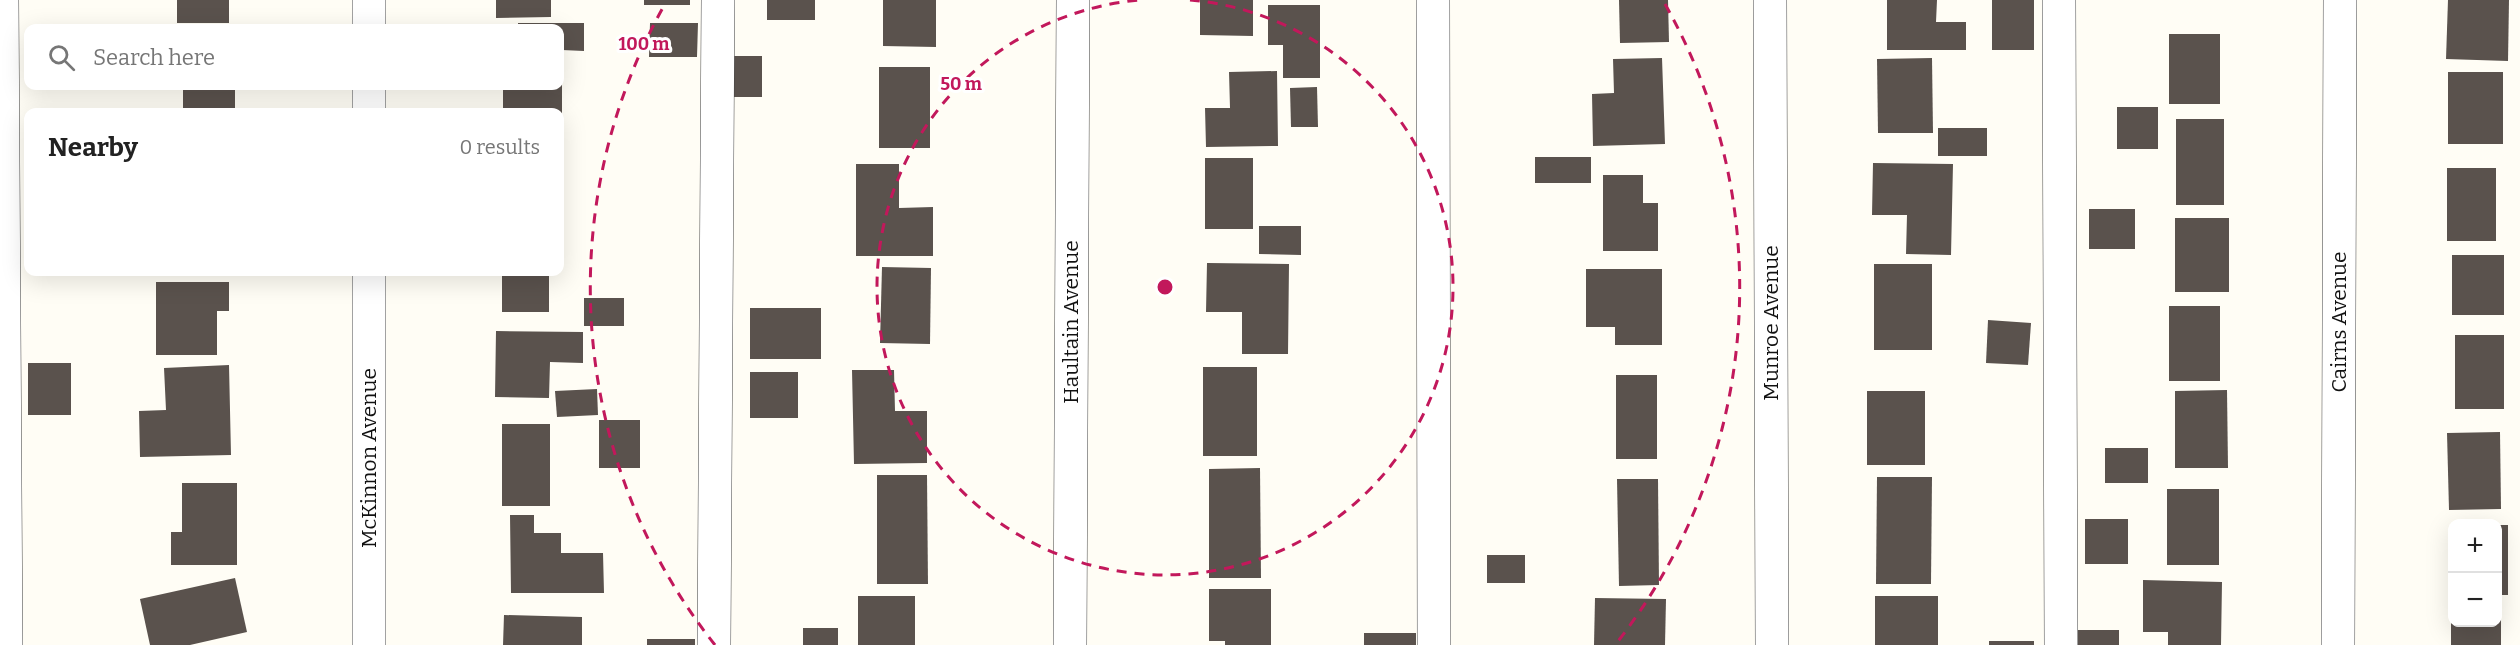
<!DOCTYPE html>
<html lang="en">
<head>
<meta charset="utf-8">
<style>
	:root { --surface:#fff; --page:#f2f2f2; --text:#222; --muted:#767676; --line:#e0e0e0 }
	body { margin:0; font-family:Bitter,serif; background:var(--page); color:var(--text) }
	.controls { position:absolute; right:18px; bottom:18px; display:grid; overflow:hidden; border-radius:12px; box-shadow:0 6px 24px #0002 }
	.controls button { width:54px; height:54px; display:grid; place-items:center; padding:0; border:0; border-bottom:2px solid var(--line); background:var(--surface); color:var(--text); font:30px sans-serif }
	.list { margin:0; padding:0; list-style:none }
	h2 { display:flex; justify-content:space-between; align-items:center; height:78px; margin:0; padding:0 24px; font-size:26px }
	h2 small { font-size:20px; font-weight:400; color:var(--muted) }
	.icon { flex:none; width:33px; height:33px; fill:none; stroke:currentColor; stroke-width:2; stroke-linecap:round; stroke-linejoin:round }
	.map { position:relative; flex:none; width:2520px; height:645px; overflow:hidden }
	.search { position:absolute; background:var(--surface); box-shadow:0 6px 24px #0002; left:24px; top:24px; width:540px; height:66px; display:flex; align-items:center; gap:15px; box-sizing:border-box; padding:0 21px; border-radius:12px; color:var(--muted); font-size:22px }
	.panel { position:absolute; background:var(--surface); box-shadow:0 6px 24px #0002; left:24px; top:108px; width:540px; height:168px; border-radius:12px }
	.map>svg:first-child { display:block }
	.building { fill:#5a524d }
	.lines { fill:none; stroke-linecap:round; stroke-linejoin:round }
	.minor-casing { stroke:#444; stroke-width:34 }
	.minor { stroke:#fff; stroke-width:33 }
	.ring { fill:none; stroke:#c2185b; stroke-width:3; stroke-dasharray:10 8 }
	.labels { text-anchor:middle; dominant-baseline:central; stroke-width:6; stroke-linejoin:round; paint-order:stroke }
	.street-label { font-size:21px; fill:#111; stroke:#fff }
	.centre { fill:#c2185b; stroke:#fff; stroke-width:3 }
	.ring-label { font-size:18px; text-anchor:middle; font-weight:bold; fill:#c2185b; stroke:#fff; stroke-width:6; stroke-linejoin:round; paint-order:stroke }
</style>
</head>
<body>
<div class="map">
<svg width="2520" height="645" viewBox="0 0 2520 645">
	<rect width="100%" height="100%" fill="#fffdf5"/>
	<g class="building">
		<rect x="177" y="0" width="52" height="23"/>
		<path d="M496,0H551V17L496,18Z"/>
		<rect x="644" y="0" width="46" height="5"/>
		<rect x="767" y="0" width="48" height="20"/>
		<path d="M883,0H936V47L883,46Z"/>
		<path d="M1200,0H1253V36L1200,35Z"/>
		<path d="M1619,0H1668L1669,42L1620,43Z"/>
		<path d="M1887,0H1937L1936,22H1966V50H1887Z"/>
		<rect x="1992" y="0" width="42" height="50"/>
		<path d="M2448,0H2509L2508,61L2446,59Z"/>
		<path d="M1268,5H1320V78H1283V45H1268Z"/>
		<path d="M518,23H584V51L562,50V119H560V112H503V86H560V28H518Z"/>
		<path d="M650,23H698L697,57H649Z"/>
		<rect x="2169" y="34" width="51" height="70"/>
		<rect x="730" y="56" width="32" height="41"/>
		<path d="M1662,58L1665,144L1593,146L1592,94L1614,93L1613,59Z"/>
		<path d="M1932,58L1933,133H1878L1877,59Z"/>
		<rect x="879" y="67" width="51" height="81"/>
		<path d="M1277,71L1278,146L1206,147L1205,108H1230L1229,72Z"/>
		<rect x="2448" y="72" width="55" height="72"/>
		<rect x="183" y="86" width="52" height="26"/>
		<path d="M1317,87L1318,127H1291L1290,88Z"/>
		<rect x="2117" y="107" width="41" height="42"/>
		<rect x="2176" y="119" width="48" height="86"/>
		<rect x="1938" y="128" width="49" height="28"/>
		<rect x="1535" y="157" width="56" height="26"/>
		<rect x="1205" y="158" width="48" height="71"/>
		<path d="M1873,163L1953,164L1951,255L1906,254L1907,215H1872Z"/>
		<path d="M856,164H899V208L933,207V256H856Z"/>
		<rect x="2447" y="168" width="49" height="73"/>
		<path d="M1603,175H1643V203H1658V251H1603Z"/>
		<rect x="2089" y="209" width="46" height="40"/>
		<rect x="2175" y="218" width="54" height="74"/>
		<path d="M1259,226H1301V255L1259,254Z"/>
		<rect x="2452" y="255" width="52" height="60"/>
		<path d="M1207,263L1289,264L1288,354H1242V312H1206Z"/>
		<rect x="1874" y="264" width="58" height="86"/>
		<path d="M882,267L931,268L930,344L880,343Z"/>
		<path d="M1586,269H1662V345H1615V327H1586Z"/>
		<rect x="502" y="272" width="47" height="40"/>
		<path d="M156,282H229V311H217V355H156Z"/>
		<rect x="584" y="298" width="40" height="28"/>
		<rect x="2169" y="306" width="51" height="75"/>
		<rect x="750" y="308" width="71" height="51"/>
		<path d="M1988,320L2031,323L2028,365L1986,363Z"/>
		<path d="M496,331L583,332V363L550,362L549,398L495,397Z"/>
		<rect x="2455" y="335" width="49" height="74"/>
		<rect x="28" y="363" width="43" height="52"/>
		<path d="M229,365L231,455L140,457L139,411L166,410L164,368Z"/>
		<rect x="1203" y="367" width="54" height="89"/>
		<path d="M852,370H894L895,411H927V463L854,464Z"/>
		<rect x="750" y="372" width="48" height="46"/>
		<rect x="1616" y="375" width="41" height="84"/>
		<path d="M597,389L598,415L557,417L555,391Z"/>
		<path d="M2227,390L2228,468H2175V391Z"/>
		<rect x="1867" y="391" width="58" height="74"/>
		<rect x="599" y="420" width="41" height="48"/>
		<rect x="502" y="424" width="48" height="82"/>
		<path d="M2500,432L2501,509L2449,510L2447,433Z"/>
		<rect x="2105" y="448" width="43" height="35"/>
		<path d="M1260,468L1261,578H1209V469Z"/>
		<path d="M877,475H927L928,584H877Z"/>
		<path d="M1877,477H1932L1931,584H1876Z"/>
		<path d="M1617,479H1658L1659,585L1619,586Z"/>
		<path d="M182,483H237V565H171V532H182Z"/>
		<rect x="2167" y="489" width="52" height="76"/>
		<path d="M510,515H534V533H561V553H603L604,593H511Z"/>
		<rect x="2085" y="519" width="43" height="45"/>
		<rect x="2498" y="525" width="10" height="70"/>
		<rect x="1487" y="555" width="38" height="28"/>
		<path d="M235,578L247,632L190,645H150L140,599Z"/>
		<path d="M2143,580L2222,582L2221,645H2168V632H2143Z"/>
		<path d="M1209,589H1271V645H1225V641H1209Z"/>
		<rect x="858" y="596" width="57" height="49"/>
		<rect x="1875" y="596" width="63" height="49"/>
		<path d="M1595,598L1666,599L1665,645H1594Z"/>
		<path d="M2498,603H2501V645H2451V622H2498Z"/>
		<path d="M504,615L582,617V645H503Z"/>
		<rect x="803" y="628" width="35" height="17"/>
		<rect x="2077" y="630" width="42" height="15"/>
		<rect x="1364" y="633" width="52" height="12"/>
		<rect x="647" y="639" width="48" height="6"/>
		<rect x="1989" y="641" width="45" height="4"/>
	</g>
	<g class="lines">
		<g class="minor-casing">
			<g id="minor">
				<path d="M2,0L6,645"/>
				<path d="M369,0V28"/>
				<path d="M1433,0L1434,645"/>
				<path d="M1770,0L1772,645"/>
				<path d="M2059,0L2061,645"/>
				<path d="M369,86V112"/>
				<path d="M369,272V645"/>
				<path d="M714,645L718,0"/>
				<path d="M1070,645L1073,0"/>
				<path d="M2338,645L2340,0"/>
			</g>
		</g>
		<use href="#minor" class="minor"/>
	</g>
	<g class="ring">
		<path d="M1190 0A288 288 0 1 1 1140 0"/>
		<path d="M715 645A575 575 0 0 1 665 4M1665 4A575 575 0 0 1 1615 645"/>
	</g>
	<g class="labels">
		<g class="street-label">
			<text transform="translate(1071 322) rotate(-90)">Haultain Avenue</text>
			<text transform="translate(2339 322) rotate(-90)">Cairns Avenue</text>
			<text transform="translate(1771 323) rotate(-90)">Munroe Avenue</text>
			<text transform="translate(369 458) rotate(-90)">McKinnon Avenue</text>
		</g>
	</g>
	<circle cx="1165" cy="287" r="9" class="centre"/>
	<g class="ring-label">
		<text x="644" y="50">100 m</text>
		<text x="961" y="90">50 m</text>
	</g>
</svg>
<div class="controls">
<button>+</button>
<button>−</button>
</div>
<div class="search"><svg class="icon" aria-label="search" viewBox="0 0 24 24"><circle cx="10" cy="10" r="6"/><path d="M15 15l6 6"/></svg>Search here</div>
<section class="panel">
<h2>Nearby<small>0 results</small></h2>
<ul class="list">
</ul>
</section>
</div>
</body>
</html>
